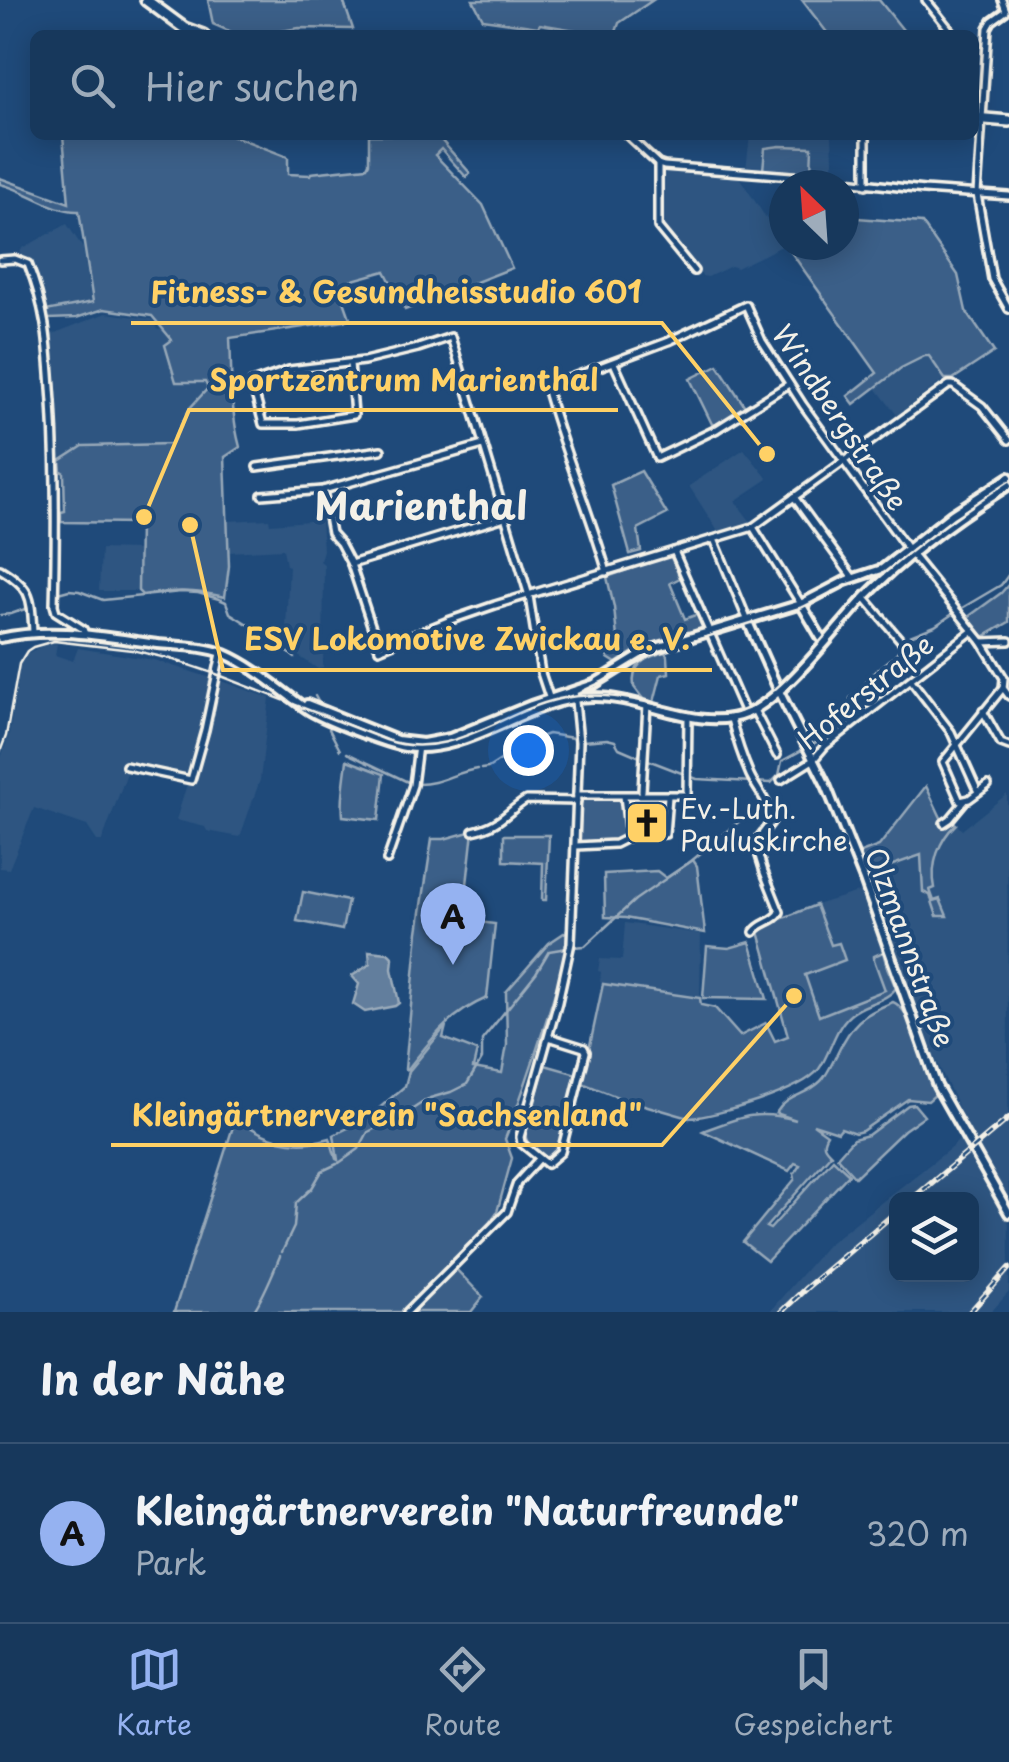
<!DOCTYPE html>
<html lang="de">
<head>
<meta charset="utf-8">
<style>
	:root { --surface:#17385c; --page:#203f62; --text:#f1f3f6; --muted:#9eacbb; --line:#365272; --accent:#95b2f1 }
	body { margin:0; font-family:"Playpen Sans",sans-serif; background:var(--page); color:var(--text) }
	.controls { position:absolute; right:30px; bottom:30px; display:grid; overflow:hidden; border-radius:15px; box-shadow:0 5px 25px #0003 }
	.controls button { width:90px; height:90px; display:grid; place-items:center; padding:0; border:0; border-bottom:2px solid var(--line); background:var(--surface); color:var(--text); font:50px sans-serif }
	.compass { position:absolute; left:769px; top:170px; width:90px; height:90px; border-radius:50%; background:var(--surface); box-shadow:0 5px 25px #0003; rotate:335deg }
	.you { position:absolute; left:528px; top:750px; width:35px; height:35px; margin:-25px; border:8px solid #fff; border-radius:50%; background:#1a73e8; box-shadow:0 0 0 15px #1a73e833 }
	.badge { display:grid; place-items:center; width:65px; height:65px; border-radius:50%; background:var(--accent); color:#111; font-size:32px; font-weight:700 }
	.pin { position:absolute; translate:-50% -82px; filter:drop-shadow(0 2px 5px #0008) }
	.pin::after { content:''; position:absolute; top:52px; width:35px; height:30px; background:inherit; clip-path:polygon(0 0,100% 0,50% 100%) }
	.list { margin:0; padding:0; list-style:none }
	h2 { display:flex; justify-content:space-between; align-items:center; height:130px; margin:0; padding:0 40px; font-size:42px }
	h2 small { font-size:32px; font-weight:400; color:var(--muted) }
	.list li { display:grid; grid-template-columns:65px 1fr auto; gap:30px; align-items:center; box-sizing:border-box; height:180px; padding:0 40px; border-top:2px solid var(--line) }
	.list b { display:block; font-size:38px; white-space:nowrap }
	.list p { margin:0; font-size:32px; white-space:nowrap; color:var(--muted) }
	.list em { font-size:32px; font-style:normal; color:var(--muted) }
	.icon { flex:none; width:55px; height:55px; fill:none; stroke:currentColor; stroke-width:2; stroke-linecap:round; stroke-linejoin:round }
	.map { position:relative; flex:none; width:1009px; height:1312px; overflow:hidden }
	.search { position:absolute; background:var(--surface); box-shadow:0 5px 25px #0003; left:30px; right:30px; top:30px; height:110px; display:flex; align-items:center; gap:25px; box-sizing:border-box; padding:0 35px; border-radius:15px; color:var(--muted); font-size:38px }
	.sheet { height:310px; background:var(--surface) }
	nav { display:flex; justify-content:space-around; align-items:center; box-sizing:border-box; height:140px; border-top:2px solid var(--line); background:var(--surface); font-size:28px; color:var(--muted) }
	nav a { display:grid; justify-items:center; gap:5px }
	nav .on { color:var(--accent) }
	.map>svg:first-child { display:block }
	.built { fill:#2d5581; fill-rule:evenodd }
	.green { fill:#3a5f88; stroke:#97a8b8; stroke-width:2.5 }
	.water { fill:#627e9d; stroke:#9cacbb; stroke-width:2.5 }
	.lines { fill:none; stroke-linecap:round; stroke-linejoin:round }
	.stream { stroke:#9cacbb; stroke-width:2.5 }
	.minor-casing { stroke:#f4f1e8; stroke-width:12 }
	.secondary-casing { stroke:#f4f1e8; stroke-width:14 }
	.primary-casing { stroke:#f4f1e8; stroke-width:16 }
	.minor { stroke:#1f4a7a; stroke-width:5 }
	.secondary { stroke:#1f4a7a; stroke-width:6 }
	.primary { stroke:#1f4a7a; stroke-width:9 }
	.tram { stroke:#f4f1e8; stroke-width:2.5 }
	.rail-casing { stroke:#f4f1e8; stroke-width:6 }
	.rail { stroke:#1f4a7a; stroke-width:2.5; stroke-dasharray:8; stroke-linecap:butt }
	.labels { text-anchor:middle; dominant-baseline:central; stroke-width:8; stroke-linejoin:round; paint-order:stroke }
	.street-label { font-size:28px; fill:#f4f1e8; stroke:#1f4a7a }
	.poi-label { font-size:28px; fill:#f4f1e8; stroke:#1f4a7a; text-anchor:start }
	.district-label { font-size:38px; font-weight:bold; fill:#f4f1e8; stroke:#1f4a7a }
	.leader { fill:none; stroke:#ffd166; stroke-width:4 }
	.callout-dot { fill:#ffd166; stroke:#1f4a7a; stroke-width:4 }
	.callout-label { font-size:30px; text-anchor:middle; font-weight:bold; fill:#ffd166; stroke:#1f4a7a; stroke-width:8; stroke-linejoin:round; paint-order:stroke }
</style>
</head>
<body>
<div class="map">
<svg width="1009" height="1312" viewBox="0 0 1009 1312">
	<rect width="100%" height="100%" fill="#1f4a7a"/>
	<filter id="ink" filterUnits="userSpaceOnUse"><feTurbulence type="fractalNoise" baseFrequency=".01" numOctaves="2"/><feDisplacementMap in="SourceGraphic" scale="20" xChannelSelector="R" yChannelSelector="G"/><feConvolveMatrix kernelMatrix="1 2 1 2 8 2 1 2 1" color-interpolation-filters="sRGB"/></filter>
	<g filter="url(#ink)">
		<g class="built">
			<path d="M750,135H832L834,182L850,185L847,217H844V185H822V174L811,172V147L765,148L763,170L746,169Z"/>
			<path d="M665,168L737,174L784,245L737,268L731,266L708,277L702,276L661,226L660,173Z"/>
			<path d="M67,224L83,248L91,302L46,311L31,265L20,259L21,249Z"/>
			<path d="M106,313L152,319L158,330L163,329L206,382L209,388V446H83L60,461L50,335Z"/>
			<path d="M928,356L945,379L897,415L876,388L901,368Z"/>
			<path d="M744,449L768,479L735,501L751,522L719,533L689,486Z"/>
			<path d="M269,519L270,524L321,520L323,550L320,561L324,564L323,668L318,669L285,647L289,566L286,565L283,549L229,552L227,521Z"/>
			<path d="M101,549L140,550L138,591H99Z"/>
			<path d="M48,643L57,644L55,655L73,661L78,648L154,660L211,678L205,720L190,775L131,762L102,841H97L87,826L34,808L9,869L0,868V760L9,735L20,665L28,653Z"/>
			<path d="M219,680L270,698L260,780L240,837L207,831L205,827L176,820L187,784L196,776Z"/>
			<path d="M1007,794L1009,1292L991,1312H769L827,1245L952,1147L969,1130L923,1032L895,957L872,888L887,867L921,855L923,891L930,894L937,916L939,900L935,901L930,890L932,874L941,843L956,824L962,830ZM896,1200H972V1274H896Z"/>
			<path d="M861,891L865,892L882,941L883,952H879L874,960L886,990L819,1017L805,975L844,960L832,946L816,905Z"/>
			<path d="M625,923L701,934L700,998L603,984L600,982L601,972L598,971L600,959L622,960Z"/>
		</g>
		<g class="green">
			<path d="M208,0H343L353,29L299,28L264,34L238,35L213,24Z"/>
			<path d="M473,0H653L619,23L615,35H605L540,24L538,27L483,19Z"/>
			<path d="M802,0H879L907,35H829Z"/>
			<path d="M63,135H231L288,157V174L310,175L311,173L367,167L369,163V135H443L442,141L470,173L466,177L441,149L435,155L483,205L512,268L405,310L385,271L338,284L350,318L344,321L230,338C232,375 230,411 240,447L225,457L229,566L225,597C194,590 174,590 142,595L138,591L139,523L61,522V512L65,511L64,473L61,471L60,461L83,446L171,444L190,408L208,388L205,382H176L165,345L172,340L152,316L104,309L76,318L48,319L46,311L93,302L79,211C52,212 27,190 0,184V178L69,203Z"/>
			<path d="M780,146L812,147L811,172L763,170L765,148Z"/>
			<path d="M844,217L922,223L958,275L966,311L994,352L953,379H945L929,356H925L901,368L854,404L848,396L877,373L786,245H844Z"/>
			<path d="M718,365L746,408L717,426L712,424L690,379Z"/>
			<path d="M641,471L667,514L638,529L641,551L630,554L611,485Z"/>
			<path d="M670,555L680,578L670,583L685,619L698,614L705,632L641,647L616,663L608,658L605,640L617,638L614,607L607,577Z"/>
			<path d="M1009,584V622L983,637L968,617L1001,593Z"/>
			<path d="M665,652L668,657L669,673L661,675L654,702L643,699L634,687C631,665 645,657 665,652Z"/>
			<path d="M347,760L384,774L379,820L343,816C341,797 345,779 347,760Z"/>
			<path d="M926,786L944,824L952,821L956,824C939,840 930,865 935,888L930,890L934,901L940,899L947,916H937L930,895L923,892L921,855L887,867L872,888L858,854L879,846Z"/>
			<path d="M581,797H621L625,838L602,844L579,843Z"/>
			<path d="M473,831L463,920L495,924L487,998C449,1014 432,1039 407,1070L405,1069L418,932L432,839H444Z"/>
			<path d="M504,835H549L546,900H542L543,863L504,861Z"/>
			<path d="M693,860L697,866L705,933L625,918L605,917L604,874L657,871L666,878Z"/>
			<path d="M303,892L348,901L342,930L297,921Z"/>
			<path d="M816,905L831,945L839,943L845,960L805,975L819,1016L885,990L874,960V956L883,952L887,967L896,988C886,1002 863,1003 850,1015C834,1029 831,1052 819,1069C802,1091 718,1116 689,1118L620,1098L582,1083L603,984L700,998L701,1005L715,1008L740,1036L766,1023L775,1041L788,1036L758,928Z"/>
			<path d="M567,931L574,934C551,1002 532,1072 505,1139L512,1158L497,1212L490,1222L450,1263L483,1297L471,1312H174L236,1117C265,1140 293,1149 330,1138L336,1159L338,1160L334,1135L354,1125L376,1111L405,1086L409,1071L446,1026L443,1038L477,1051L473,1068L502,1073L507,1045L506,992L549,943Z"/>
			<path d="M750,942L767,999L703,998L707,946L729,948Z"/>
			<path d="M893,1002C915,1011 926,1072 935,1095L928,1101L908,1099L862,1131L855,1133L841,1128L838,1132L813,1124L827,1134C821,1144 824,1147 831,1154L766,1227L770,1229L833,1159L849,1174L767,1261L743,1242L795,1179L794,1174L800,1165L795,1163L789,1171L703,1131C740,1117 756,1109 796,1120L776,1113C788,1094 806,1096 821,1081C828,1074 832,1063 837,1054C852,1023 861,1015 893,1002Z"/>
			<path d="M545,1065L577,1074L558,1147L547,1158L528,1144L525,1135Z"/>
			<path d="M914,1104L924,1116L904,1130L855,1177L837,1157L853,1139L868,1135L908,1105Z"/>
		</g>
		<path class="water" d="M369,951L388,953L393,958L392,969L399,1003L395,1006L365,1012L353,1004L359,984L352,976L370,964Z"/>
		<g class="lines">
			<g class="stream">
				<path d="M58,593L69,590L79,591L103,600L181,592L198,593L219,599L226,602L230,613L273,640L295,658"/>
				<path d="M962,608L1001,585L1009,574"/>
				<path d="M0,615L11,614L25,609"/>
				<path d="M858,693L870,676L893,657L910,636L935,626L954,613"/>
				<path d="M315,696L320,705"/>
				<path d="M848,718L851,710L850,698L854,695"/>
				<path d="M329,729L340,750"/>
				<path d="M583,741L607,739L615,741L619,748L640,757"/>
				<path d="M347,753L410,783"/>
				<path d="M648,760L697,779L771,783L779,775L782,761L824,738"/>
				<path d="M481,769L488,768L532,740L548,734L573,738"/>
				<path d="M416,784C439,785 455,772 477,769"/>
				<path d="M574,947L585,946L635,900L690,862L764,801"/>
				<path d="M430,1098L451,1092L467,1084L482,1059V1040L536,973L549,951L567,948"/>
				<path d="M339,1163L359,1149L368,1132L405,1114L428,1099"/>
				<path d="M282,1252L294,1227L296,1203L312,1188L322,1171L337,1164"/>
				<path d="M253,1312C264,1296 272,1275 280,1256"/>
			</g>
			<g class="minor-casing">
				<g id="minor">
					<path d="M926,0L954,35"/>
					<path d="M1002,0L1006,11L992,21L988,28L977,194L992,279L1009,309"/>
					<path d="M627,135L658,164L664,166L829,179L924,190L1009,196"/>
					<path d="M866,135V185"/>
					<path d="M658,164V227L694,271"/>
					<path d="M0,260L15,259L28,264C48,314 48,349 52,402C56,469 56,537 54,605L56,612L83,629L85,634"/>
					<path d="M350,363L354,415L298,424H263L252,383L289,370L364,361L418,348L451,337L529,596L541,673L550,700"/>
					<path d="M614,363L657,458L717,429L789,384"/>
					<path d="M257,467L381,450"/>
					<path d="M323,490L331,533L340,543L351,564L379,649L448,621L495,605L753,527L949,385H953L982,406L1009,440"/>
					<path d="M262,495L323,490L483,445"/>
					<path d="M794,497L853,578"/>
					<path d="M753,527L801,604"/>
					<path d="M714,539L747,619"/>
					<path d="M674,551L745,713"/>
					<path d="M351,564L505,517"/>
					<path d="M0,569C32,588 31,597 33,632"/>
					<path d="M607,572C589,509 563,450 546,387L669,341L746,305L762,341L803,405L912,555L982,642L1009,641"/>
					<path d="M865,598L903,643"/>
					<path d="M982,642L1004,678L1003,688L1009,696"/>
					<path d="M911,680L951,732L978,792"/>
					<path d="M754,710L777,755"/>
					<path d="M983,711L1001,743L1009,746"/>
					<path d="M731,719C736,738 742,757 750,775C758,792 770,803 772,821L755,843L764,872L780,912C775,922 760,922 754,932"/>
					<path d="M126,766L191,780L205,730L221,653"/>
					<path d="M781,780L813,760L825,746L971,632"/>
					<path d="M988,785L969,799L960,801L943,762L1003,688"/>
					<path d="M642,791L647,705"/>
					<path d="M577,795H687L688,716"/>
					<path d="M624,796L629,837"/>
					<path d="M944,823L950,819L965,801"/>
					<path d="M473,831C501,825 505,813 526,800L577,801"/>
					<path d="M576,846L615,844L629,837L665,834L668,796"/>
					<path d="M387,860L413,785L418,746"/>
					<path d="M549,1037L584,1048L586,1052L561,1152L547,1164L521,1143L520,1137L558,1002L571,943L579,742L574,691"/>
					<path d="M407,1312L507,1212L517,1183L539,1159"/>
				</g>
			</g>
			<g class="secondary-casing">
				<g id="secondary">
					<path d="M801,604L824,643"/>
					<path d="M748,622L777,687L826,785L864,880L937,1086L1009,1213"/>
					<path d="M0,638C52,626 105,637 158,644C179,646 205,646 225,654C255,667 280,690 307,709C321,719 387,744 405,747C467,757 527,698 593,697C644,696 699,734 748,713C786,696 836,628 866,596C908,553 958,517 1009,485"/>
					<path d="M307,704L397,740L423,743L450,738L531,705L594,684L649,650L801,604L845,581L882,569L952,514L1009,477"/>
				</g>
			</g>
			<g class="primary-casing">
				<g id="primary">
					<path d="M146,0L184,28L203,35"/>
					<path d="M974,118L1009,121"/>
				</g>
			</g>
			<use href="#minor" class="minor"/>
			<use href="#secondary" class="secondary"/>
			<use href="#primary" class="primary"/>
			<g class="tram">
				<path d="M583,691L602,682L645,656L803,607L830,593L874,575"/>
				<path d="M0,752L6,736L19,664L27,651L33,647L54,641L132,650L171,659L216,674L386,740C449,762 501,712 559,699C595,691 630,698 664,706C688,711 715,719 739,712C783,698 834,619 870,586C913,547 960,513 1009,481"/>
			</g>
			<g class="rail-casing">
				<g id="rail">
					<path d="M911,1200L1009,1118"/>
					<path d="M781,1312L806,1288L896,1212"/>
					<path d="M970,1312L1009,1268"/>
				</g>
			</g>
			<use href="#rail" class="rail"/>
		</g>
	</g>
	<defs>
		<g id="church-square" transform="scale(2.25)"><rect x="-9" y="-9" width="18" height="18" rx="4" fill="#ffd166" stroke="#1f4a7a"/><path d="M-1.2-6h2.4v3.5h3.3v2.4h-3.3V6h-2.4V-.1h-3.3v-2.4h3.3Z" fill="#111"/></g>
	</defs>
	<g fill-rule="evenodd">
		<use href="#church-square" x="647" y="823"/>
	</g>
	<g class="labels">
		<g class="street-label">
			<text transform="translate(841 417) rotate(56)">Windbergstraße</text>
			<text transform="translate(865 691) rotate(-39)">Hoferstraße</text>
			<text transform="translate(911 947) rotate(70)">Olzmannstraße</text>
		</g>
		<g class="poi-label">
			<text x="680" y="807">Ev.-Luth.<tspan x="680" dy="32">Pauluskirche</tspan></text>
		</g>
		<g class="district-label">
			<text x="421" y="504">Marienthal</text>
		</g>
	</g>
	<path class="leader" d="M767 454L662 323H131M144 517L189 410H618M190 525L223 670H712M794 996L662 1145H111"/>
	<g class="callout-dot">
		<circle cx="767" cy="454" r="10"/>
		<circle cx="144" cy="517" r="10"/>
		<circle cx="190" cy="525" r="10"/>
		<circle cx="794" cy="996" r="10"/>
	</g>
	<g class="callout-label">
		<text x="396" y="303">Fitness- &amp; Gesundheisstudio 601</text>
		<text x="404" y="391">Sportzentrum Marienthal</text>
		<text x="467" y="650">ESV Lokomotive Zwickau e. V.</text>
		<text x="387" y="1126">Kleingärtnerverein "Sachsenland"</text>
	</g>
</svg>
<div class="controls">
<button><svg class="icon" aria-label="layers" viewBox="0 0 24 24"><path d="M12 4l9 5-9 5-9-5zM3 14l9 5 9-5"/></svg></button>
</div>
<svg class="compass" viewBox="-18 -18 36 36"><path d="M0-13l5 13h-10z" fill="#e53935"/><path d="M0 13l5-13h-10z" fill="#9eacbb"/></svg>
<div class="you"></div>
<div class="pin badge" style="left:453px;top:965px">A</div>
<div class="search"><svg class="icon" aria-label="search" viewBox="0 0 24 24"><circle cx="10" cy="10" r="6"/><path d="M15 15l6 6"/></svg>Hier suchen</div>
</div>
<section class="sheet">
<h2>In der Nähe<small></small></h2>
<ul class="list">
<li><span class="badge">A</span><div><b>Kleingärtnerverein &quot;Naturfreunde&quot;</b><p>Park</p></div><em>320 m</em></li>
</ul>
</section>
<nav>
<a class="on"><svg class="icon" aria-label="map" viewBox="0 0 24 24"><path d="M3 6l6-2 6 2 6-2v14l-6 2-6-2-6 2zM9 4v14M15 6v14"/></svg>Karte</a>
<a><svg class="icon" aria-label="directions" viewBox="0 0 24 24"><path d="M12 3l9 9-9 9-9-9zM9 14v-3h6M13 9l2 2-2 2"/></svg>Route</a>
<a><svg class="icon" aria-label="saved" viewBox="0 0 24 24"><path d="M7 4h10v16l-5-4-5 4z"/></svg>Gespeichert</a>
</nav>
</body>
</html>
